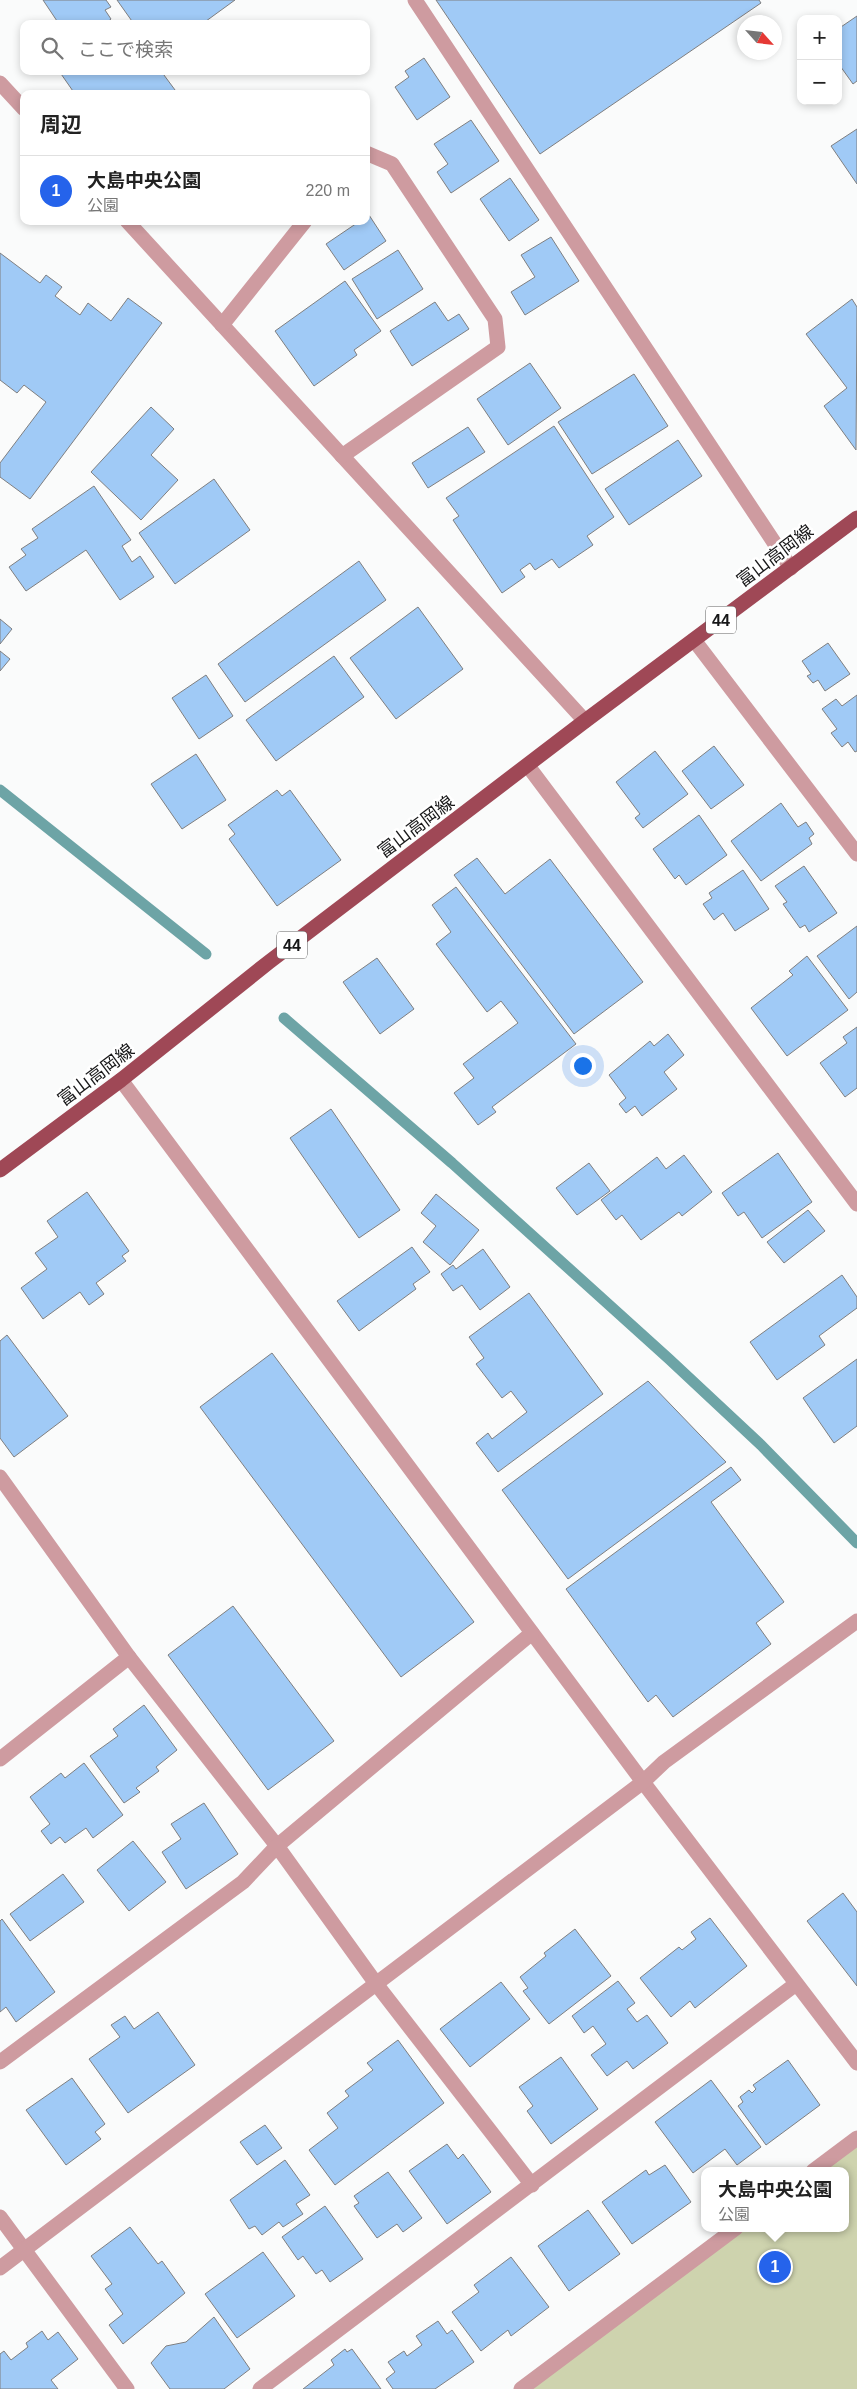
<!DOCTYPE html>
<html lang="ja">
<head>
<meta charset="utf-8">
<style>
	:root { --surface:#fff; --page:#f2f2f2; --text:#222; --muted:#767676; --line:#e0e0e0; --accent:#2563eb }
	body { margin:0; font-family:Arial,"Noto Sans JP",sans-serif; background:var(--page); color:var(--text) }
	.controls { position:absolute; right:15px; top:15px; display:grid; overflow:hidden; border-radius:10px; box-shadow:0 2px 8px #0003 }
	.controls button { width:45px; height:45px; display:grid; place-items:center; padding:0; border:0; border-bottom:1px solid var(--line); background:var(--surface); color:var(--text); font:25px sans-serif }
	.compass { position:absolute; left:737px; top:15px; width:45px; height:45px; border-radius:50%; background:var(--surface); box-shadow:0 2px 8px #0003; rotate:117deg }
	.you { position:absolute; left:582px; top:1065px; width:18px; height:18px; margin:-12px; border:4px solid #fff; border-radius:50%; background:#1a73e8; box-shadow:0 0 0 8px #1a73e833 }
	.badge { display:grid; place-items:center; width:32px; height:32px; border-radius:50%; background:var(--accent); color:#fff; font-size:16px; font-weight:700 }
	.pin { position:absolute; translate:-50% -50%; border:2px solid #fff; box-shadow:0 1px 5px #0006 }
	.popup { position:absolute; left:701px; top:2167px; width:148px; height:65px; box-sizing:border-box; display:grid; place-content:center; border-radius:10px; background:var(--surface); filter:drop-shadow(0 1px 4px #0005); font-size:16px; white-space:nowrap; color:var(--muted) }
	.popup b { font-size:19px; color:var(--text) }
	.popup::after { content:''; position:absolute; left:50%; top:100%; margin-left:-10px; border:10px solid transparent; border-top-color:var(--surface) }
	.list { margin:0; padding:0; list-style:none }
	h2 { display:flex; justify-content:space-between; align-items:center; height:65px; margin:0; padding:0 20px; font-size:21px }
	h2 small { font-size:16px; font-weight:400; color:var(--muted) }
	.list li { display:grid; grid-template-columns:32px 1fr auto; gap:15px; align-items:center; box-sizing:border-box; height:70px; padding:0 20px; border-top:1px solid var(--line) }
	.list b { display:block; font-size:19px; white-space:nowrap }
	.list p { margin:0; font-size:16px; white-space:nowrap; color:var(--muted) }
	.list em { font-size:16px; font-style:normal; color:var(--muted) }
	.icon { flex:none; width:28px; height:28px; fill:none; stroke:currentColor; stroke-width:2; stroke-linecap:round; stroke-linejoin:round }
	.map { position:relative; flex:none; width:857px; height:2389px; overflow:hidden }
	.search { position:absolute; background:var(--surface); box-shadow:0 2px 8px #0003; left:20px; top:20px; width:350px; height:55px; display:flex; align-items:center; gap:12px; box-sizing:border-box; padding:0 18px; border-radius:10px; color:var(--muted); font-size:19px }
	.panel { position:absolute; background:var(--surface); box-shadow:0 2px 8px #0003; left:20px; top:90px; width:350px; height:135px; border-radius:10px }
	.map>svg:first-child { display:block }
	.green { fill:#ced3ae }
	.lines { fill:none; stroke-linecap:round; stroke-linejoin:round }
	.stream { stroke:#6da4a6; stroke-width:11 }
	.building { fill:#a0caf6; stroke:#7f7f80 }
	.minor { stroke:#ce9ba0; stroke-width:15 }
	.major { stroke:#9f4856; stroke-width:15 }
	.labels { text-anchor:middle; dominant-baseline:central; stroke-width:5; stroke-linejoin:round; paint-order:stroke }
	.shield { fill:#fff; stroke:#5d5d5d; stroke-width:1 }
	.shield-label { font-size:16px; font-weight:bold; fill:#171718 }
	.street-label { font-size:18px; fill:#171718; stroke:#fff }
</style>
</head>
<body>
<div class="map">
<svg width="857" height="2389" viewBox="0 0 857 2389">
	<rect width="100%" height="100%" fill="#fafbfb"/>
	<path class="green" d="M857,2144V2389H529L745,2228H845V2171H822Z"/>
	<g class="lines">
		<g class="stream">
			<path d="M0,790L206,954"/>
			<path d="M284,1018L452,1163L669,1359L761,1445L857,1543"/>
		</g>
	</g>
	<g class="building">
		<path d="M43,0H106L111,7L105,10L111,19L105,24H59Z"/>
		<path d="M117,0H235L202,24H134Z"/>
		<path d="M436,0H759L761,3L540,154Z"/>
		<path d="M857,16V81L853,84L838,63V29Z"/>
		<path d="M424,58L450,97L417,120L395,87L409,77L405,71Z"/>
		<path d="M59,71H161L178,94H75Z"/>
		<path d="M471,120L499,161L451,193L437,172L448,164L434,144Z"/>
		<path d="M857,129V184L831,146Z"/>
		<path d="M510,178L539,220L509,241L480,199Z"/>
		<path d="M369,215L386,241L344,270L326,244L360,221H366V217Z"/>
		<path d="M551,237L579,281L525,315L511,292L535,277L521,255Z"/>
		<path d="M398,250L423,289L377,319L352,279Z"/>
		<path d="M0,253L40,283L46,275L62,287L55,296L80,315L88,303L111,321L128,298L162,323L30,499L0,477V463L46,402L24,385L17,393L0,380Z"/>
		<path d="M345,281L381,331L354,350L357,355L314,386L275,331Z"/>
		<path d="M852,299L857,307L856,450L824,406L847,388L806,334Z"/>
		<path d="M435,302L448,321L459,314L469,329L412,366L390,331Z"/>
		<path d="M530,363L561,408L508,445L477,399Z"/>
		<path d="M634,374L668,426L592,474L558,422Z"/>
		<path d="M151,407L174,429L151,455L178,480L141,520L91,472Z"/>
		<path d="M554,426L614,517L587,536L593,545L559,568L552,559L535,570L530,563L520,570L525,577L502,593L453,520L459,516L446,498Z"/>
		<path d="M468,427L485,452L428,488L412,463Z"/>
		<path d="M678,440L702,476L629,525L605,489Z"/>
		<path d="M214,479L250,530L175,584L139,533Z"/>
		<path d="M94,486L131,540L122,546L132,562L140,556L154,577L120,600L86,550L26,591L9,567L26,555L21,549L38,538L32,529Z"/>
		<path d="M359,561L386,600L245,702L218,664Z"/>
		<path d="M418,607L463,669L396,719L350,658Z"/>
		<path d="M0,619L12,629L0,644Z"/>
		<path d="M828,643L850,674L825,691L818,680L813,683L807,676L811,674L802,661Z"/>
		<path d="M0,651L10,659L0,671Z"/>
		<path d="M334,656L364,697L276,761L246,720Z"/>
		<path d="M206,675L233,716L199,739L172,698Z"/>
		<path d="M857,695V751L855,752L848,742L842,747L831,733L837,729L822,709L836,699L842,706Z"/>
		<path d="M714,746L744,785L711,809L682,771Z"/>
		<path d="M655,751L688,794L643,828L635,818L640,814L616,782Z"/>
		<path d="M196,754L226,800L182,829L151,784Z"/>
		<path d="M277,790L282,796L290,790L341,860L277,906L229,839L235,834L228,825Z"/>
		<path d="M781,803L798,827L806,822L814,834L809,838L812,844L761,881L731,841Z"/>
		<path d="M699,815L727,855L686,885L679,875L675,879L653,849Z"/>
		<path d="M477,858L505,894L550,859L643,982L574,1034L454,875Z"/>
		<path d="M804,866L837,913L809,932L805,925L800,928L783,904L787,902L775,886Z"/>
		<path d="M743,870L769,909L735,931L723,913L714,920L703,904L712,898L709,893Z"/>
		<path d="M456,887L576,1044L492,1107L496,1112L478,1125L454,1093L474,1078L463,1064L518,1023L501,1001L487,1012L436,944L451,932L432,905Z"/>
		<path d="M857,926V992L849,999L817,956Z"/>
		<path d="M807,956L848,1010L787,1056L751,1008L793,975L789,971Z"/>
		<path d="M377,958L414,1009L380,1034L343,982Z"/>
		<path d="M857,1027V1088L845,1097L820,1063L847,1043L843,1037Z"/>
		<path d="M668,1034L684,1055L664,1072L677,1089L642,1116L635,1106L626,1113L619,1104L626,1098L609,1075L650,1041L654,1046Z"/>
		<path d="M331,1109L400,1210L359,1238L290,1138Z"/>
		<path d="M778,1153L812,1202L762,1238L744,1212L738,1216L722,1193Z"/>
		<path d="M684,1155L712,1192L682,1216L679,1212L641,1240L622,1215L616,1220L601,1200L657,1157L666,1169Z"/>
		<path d="M589,1163L610,1191L577,1215L556,1188Z"/>
		<path d="M87,1192L129,1251L122,1256L126,1261L96,1283L104,1294L89,1305L80,1292L43,1319L21,1288L47,1269L35,1253L58,1237L47,1221Z"/>
		<path d="M436,1194L479,1230L450,1265L423,1242L436,1226L421,1213Z"/>
		<path d="M808,1210L825,1231L784,1263L767,1242Z"/>
		<path d="M412,1247L430,1272L413,1284L416,1289L359,1331L337,1301Z"/>
		<path d="M483,1249L510,1287L480,1310L462,1285L453,1291L441,1274L453,1265L456,1269Z"/>
		<path d="M842,1275L857,1297V1308L819,1336L825,1345L777,1380L750,1342Z"/>
		<path d="M529,1293L603,1394L498,1472L476,1443L488,1433L492,1439L527,1412L511,1391L502,1398L476,1364L484,1358L469,1337Z"/>
		<path d="M7,1335L68,1416L14,1457L0,1438V1341Z"/>
		<path d="M272,1353L474,1622L401,1677L200,1407Z"/>
		<path d="M857,1359V1426L834,1443L803,1398Z"/>
		<path d="M648,1381L726,1462L568,1579L502,1490Z"/>
		<path d="M731,1467L741,1480L711,1502L784,1602L756,1623L771,1644L673,1717L656,1695L648,1702L566,1589Z"/>
		<path d="M233,1606L334,1741L268,1790L168,1655Z"/>
		<path d="M144,1705L177,1750L156,1767L159,1771L136,1788L140,1792L124,1803L90,1756L118,1736L113,1729Z"/>
		<path d="M84,1763L123,1815L93,1838L86,1828L65,1843L60,1837L51,1844L41,1831L50,1824L30,1797L61,1773L65,1778Z"/>
		<path d="M204,1803L238,1854L186,1889L162,1852L181,1839L171,1824Z"/>
		<path d="M133,1841L166,1882L129,1911L97,1870Z"/>
		<path d="M63,1874L84,1902L30,1941L10,1914Z"/>
		<path d="M843,1893L857,1912V1986L807,1921Z"/>
		<path d="M710,1918L747,1966L695,2008L690,2001L671,2017L640,1978L679,1947L682,1950L696,1939L691,1932Z"/>
		<path d="M2,1919L55,1992L16,2022L6,2007L0,2012V1921Z"/>
		<path d="M575,1929L611,1976L549,2024L523,1991L528,1988L520,1977L546,1956L544,1953Z"/>
		<path d="M618,1981L635,2003L627,2009L637,2022L647,2015L668,2043L633,2069L627,2061L607,2076L591,2055L606,2044L593,2026L584,2033L572,2016Z"/>
		<path d="M501,1982L530,2019L470,2067L440,2029Z"/>
		<path d="M158,2012L195,2065L128,2113L89,2059L120,2037L111,2025L125,2016L134,2029Z"/>
		<path d="M398,2040L444,2103L335,2185L309,2150L338,2128L327,2113L349,2096L345,2091L373,2070L367,2063Z"/>
		<path d="M561,2057L598,2109L551,2144L527,2111L533,2106L519,2087Z"/>
		<path d="M788,2060L820,2105L766,2145L738,2106L743,2102L740,2097L749,2090L752,2093L756,2089L753,2085Z"/>
		<path d="M72,2078L105,2124L95,2132L101,2139L66,2165L26,2110Z"/>
		<path d="M711,2080L761,2147L737,2165L725,2149L693,2173L655,2122Z"/>
		<path d="M265,2125L282,2148L257,2165L240,2142Z"/>
		<path d="M447,2144L458,2159L463,2154L491,2192L447,2224L409,2171Z"/>
		<path d="M285,2160L310,2195L296,2204L303,2214L283,2227L279,2222L262,2235L255,2226L249,2229L230,2200Z"/>
		<path d="M665,2165L691,2202L632,2244L602,2202L646,2170L649,2175Z"/>
		<path d="M388,2172L422,2218L403,2232L397,2224L377,2238L354,2206L359,2203L354,2196Z"/>
		<path d="M325,2206L363,2259L330,2282L322,2270L316,2274L303,2256L298,2260L282,2237Z"/>
		<path d="M588,2210L620,2254L569,2291L538,2246Z"/>
		<path d="M130,2227L158,2264L162,2261L185,2293L123,2344L109,2325L123,2314L105,2289L112,2284L91,2256Z"/>
		<path d="M263,2252L295,2296L237,2338L205,2294Z"/>
		<path d="M511,2257L549,2307L511,2336L508,2330L481,2351L452,2312L479,2292L474,2285Z"/>
		<path d="M214,2317L250,2369L224,2389H170L151,2363L166,2346L186,2342Z"/>
		<path d="M438,2321L447,2334L452,2330L474,2362L435,2389H393L386,2379L395,2372L388,2362L404,2351L407,2356L422,2345L416,2336Z"/>
		<path d="M42,2331L48,2340L58,2332L78,2359L51,2380L58,2389H0V2354L4,2351L11,2360L28,2347L26,2343Z"/>
		<path d="M345,2349L347,2352L352,2349L381,2389H303L334,2365L331,2360Z"/>
	</g>
	<g class="lines">
		<g class="minor">
			<path d="M415,0L791,568"/>
			<path d="M0,83L24,109"/>
			<path d="M127,221L585,721"/>
			<path d="M222,325L305,221"/>
			<path d="M342,456L498,347L495,319L392,164L366,153"/>
			<path d="M694,640L857,854"/>
			<path d="M528,766L857,1204"/>
			<path d="M121,1080L643,1782L857,2063"/>
			<path d="M0,1477L129,1657"/>
			<path d="M0,1759L129,1657L277,1846L532,1633"/>
			<path d="M0,2062L243,1882L277,1846L377,1985L532,2185"/>
			<path d="M813,2171L857,2138"/>
			<path d="M0,2217L127,2389"/>
			<path d="M0,2268L643,1782L664,1762L857,1621"/>
			<path d="M260,2389L796,1984"/>
			<path d="M521,2389L736,2228"/>
		</g>
		<path class="major" d="M0,1170L121,1080L269,962L585,721L857,518"/>
	</g>
	<g class="labels">
		<g class="shield">
			<rect x="706" y="606.5" width="30" height="27" rx="4"/>
			<rect x="277" y="931.5" width="30" height="27" rx="4"/>
		</g>
		<g class="shield-label">
			<text x="721" y="620">44</text>
			<text x="292" y="945">44</text>
		</g>
		<g class="street-label">
			<text transform="translate(775 556) rotate(-37)">富山高岡線</text>
			<text transform="translate(416 827) rotate(-37)">富山高岡線</text>
			<text transform="translate(96 1075) rotate(-37)">富山高岡線</text>
		</g>
	</g>
</svg>
<div class="controls">
<button>+</button>
<button>−</button>
</div>
<svg class="compass" viewBox="-18 -18 36 36"><path d="M0-13l5 13h-10z" fill="#e53935"/><path d="M0 13l5-13h-10z" fill="#767676"/></svg>
<div class="you"></div>
<div class="pin badge" style="left:775px;top:2267px">1</div>
<div class="popup"><b>大島中央公園</b>公園</div>
<div class="search"><svg class="icon" aria-label="search" viewBox="0 0 24 24"><circle cx="10" cy="10" r="6"/><path d="M15 15l6 6"/></svg>ここで検索</div>
<section class="panel">
<h2>周辺<small></small></h2>
<ul class="list">
<li><span class="badge">1</span><div><b>大島中央公園</b><p>公園</p></div><em>220 m</em></li>
</ul>
</section>
</div>
</body>
</html>
